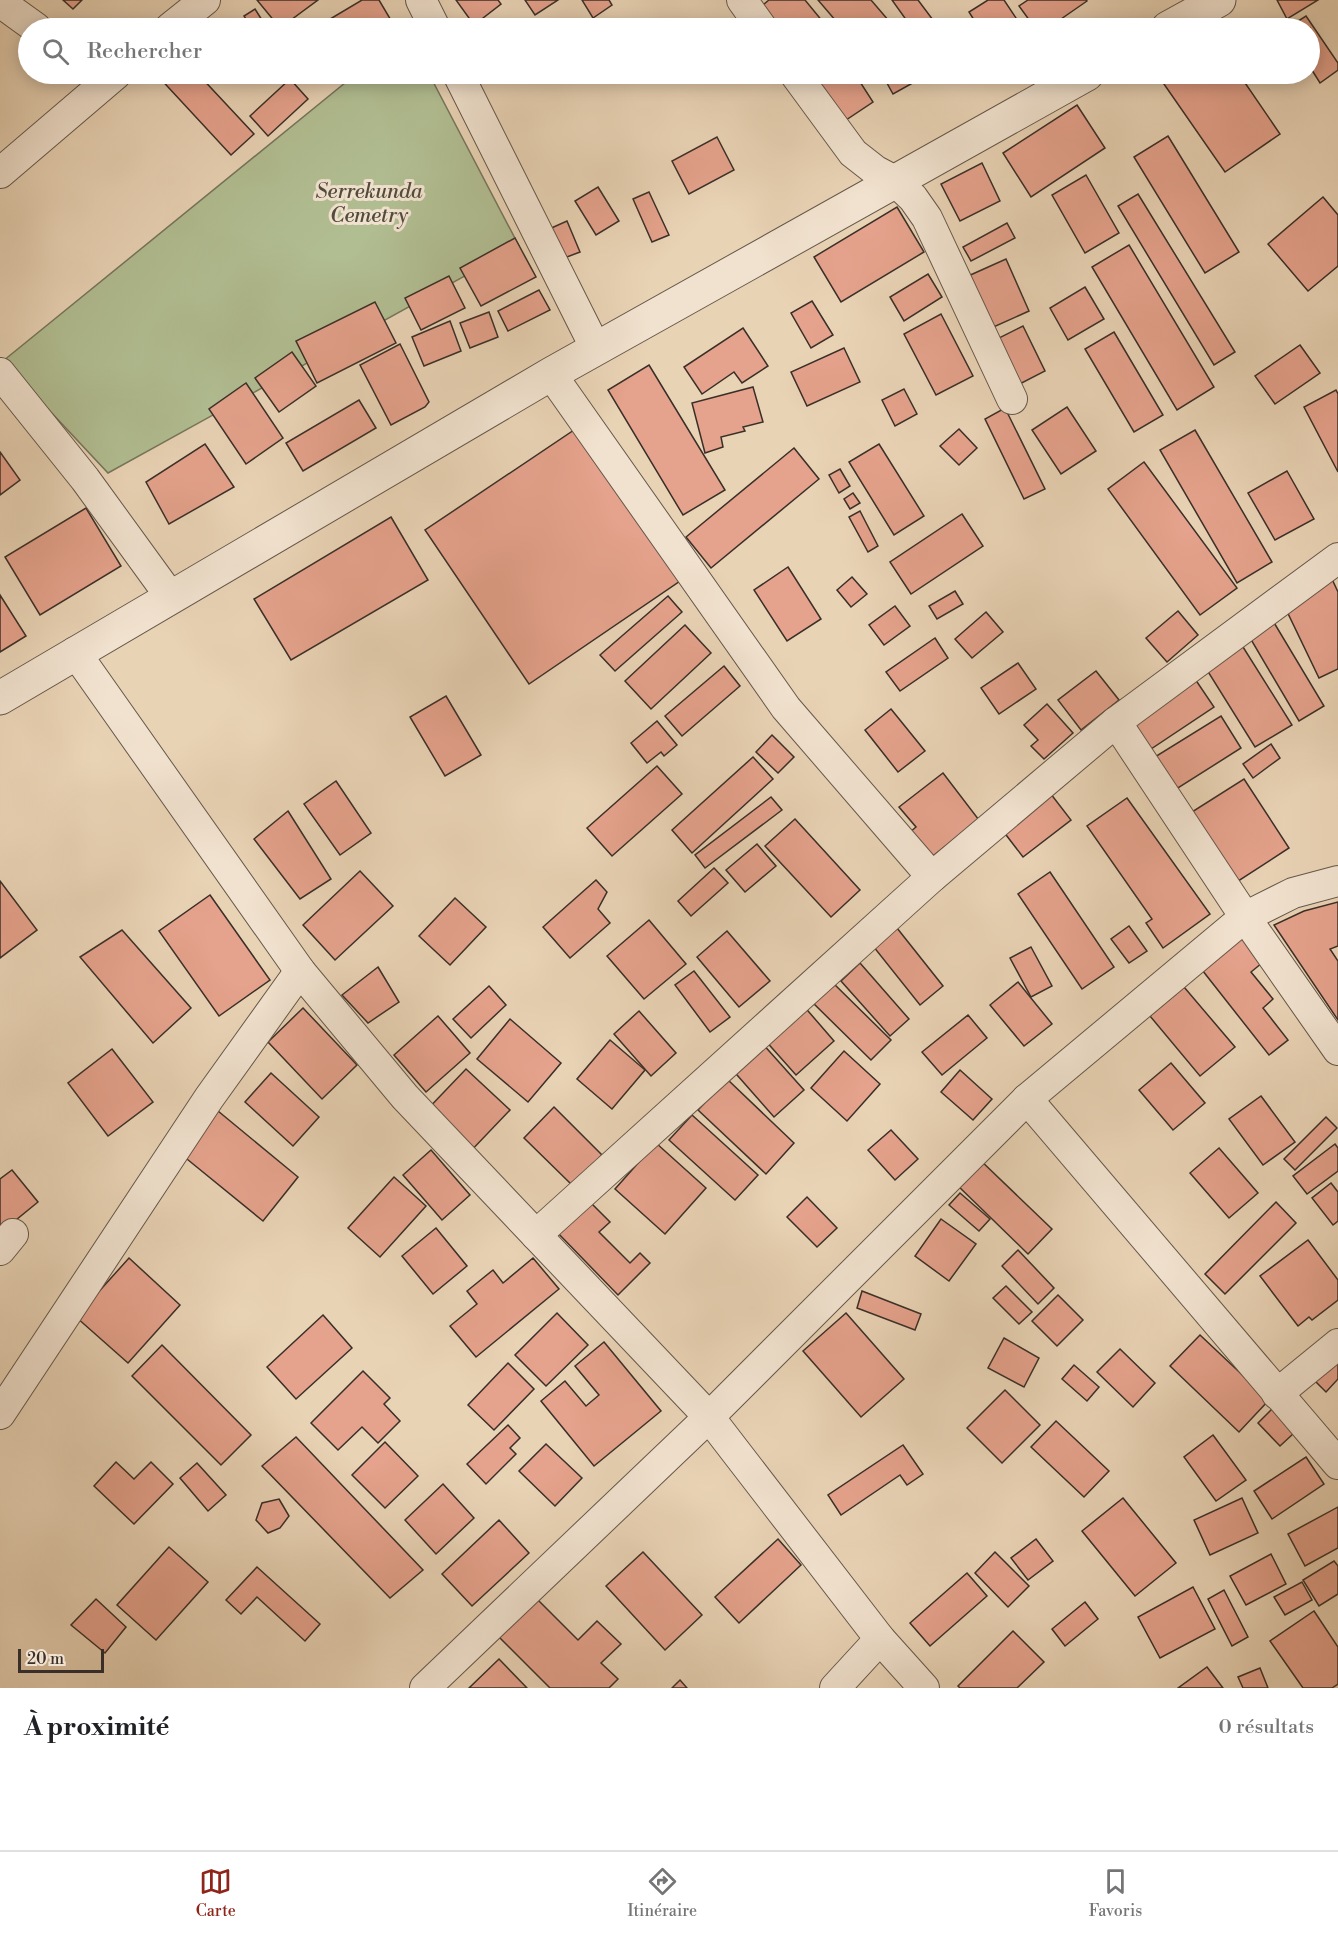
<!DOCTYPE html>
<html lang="fr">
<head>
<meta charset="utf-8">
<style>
	:root { --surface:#fff; --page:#f2f2f2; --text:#202124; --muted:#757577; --line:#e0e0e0; --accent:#8f2418 }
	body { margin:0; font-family:"Libre Bodoni",serif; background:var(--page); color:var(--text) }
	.scale { position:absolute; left:18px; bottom:15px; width:86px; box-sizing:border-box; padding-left:6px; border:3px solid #3a2f28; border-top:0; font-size:16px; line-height:21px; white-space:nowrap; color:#3a2f28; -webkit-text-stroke:4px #f1e2cf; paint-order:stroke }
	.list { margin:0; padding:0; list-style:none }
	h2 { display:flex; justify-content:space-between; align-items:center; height:78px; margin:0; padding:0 24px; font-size:26px }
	h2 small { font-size:20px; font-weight:400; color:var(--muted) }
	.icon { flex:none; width:33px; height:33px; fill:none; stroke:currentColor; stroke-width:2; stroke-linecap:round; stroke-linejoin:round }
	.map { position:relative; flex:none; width:1338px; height:1688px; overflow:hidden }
	.search { position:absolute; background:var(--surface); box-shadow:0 3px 15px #0003; left:18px; right:18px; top:18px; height:66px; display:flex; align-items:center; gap:15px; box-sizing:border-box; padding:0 21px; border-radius:33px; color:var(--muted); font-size:22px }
	.sheet { height:162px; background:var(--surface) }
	nav { display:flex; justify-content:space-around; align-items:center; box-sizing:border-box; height:84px; border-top:2px solid var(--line); background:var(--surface); font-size:16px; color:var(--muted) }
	nav a { display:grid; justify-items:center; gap:3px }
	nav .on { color:var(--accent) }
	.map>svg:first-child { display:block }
	.green { fill:#b1be92; stroke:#76765d; stroke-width:1.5 }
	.building { fill:#e5a28c; stroke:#3a2f28; stroke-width:1.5 }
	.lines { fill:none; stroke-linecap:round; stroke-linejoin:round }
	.minor-casing { stroke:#66584b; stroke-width:32 }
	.tertiary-casing { stroke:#66584b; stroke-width:35 }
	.minor { stroke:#f1e2cf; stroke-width:30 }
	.tertiary { stroke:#f1e2cf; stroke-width:33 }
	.labels { text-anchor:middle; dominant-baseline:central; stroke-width:6; stroke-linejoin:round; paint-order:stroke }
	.park-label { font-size:21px; font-style:italic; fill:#524c3d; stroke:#f1e2cf }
</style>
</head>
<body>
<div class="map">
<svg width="1338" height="1688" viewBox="0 0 1338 1688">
	<rect width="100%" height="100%" fill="#e9d3b5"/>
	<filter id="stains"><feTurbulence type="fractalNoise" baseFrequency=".00333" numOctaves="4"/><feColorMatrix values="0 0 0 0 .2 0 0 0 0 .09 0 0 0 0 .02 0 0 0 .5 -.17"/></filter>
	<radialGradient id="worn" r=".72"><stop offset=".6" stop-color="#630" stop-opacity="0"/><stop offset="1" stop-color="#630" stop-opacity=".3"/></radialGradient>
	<path class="green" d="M356,74H429L519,246L108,473L3,361Z"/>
	<g class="building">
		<path d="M63,0H82L73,9Z"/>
		<path d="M257,0H318L280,28Z"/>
		<path d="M362,0H379L395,27L315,28Z"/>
		<path d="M456,0H498L501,4L474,25Z"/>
		<path d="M525,0H558L535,15Z"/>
		<path d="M582,0H609L612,5L593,18Z"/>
		<path d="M769,0H805L828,28H766L753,13Z"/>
		<path d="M818,0H871L895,28H842Z"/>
		<path d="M892,0H918L939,28H912Z"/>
		<path d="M988,0H1004L1022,27L979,28L969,12Z"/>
		<path d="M1028,0H1086L1087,1L1048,28H1035L1019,6Z"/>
		<path d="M1277,0H1318L1287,19Z"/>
		<path d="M255,9L267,28H242L249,24L244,16Z"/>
		<path d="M1306,16L1338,63V70L1320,83L1310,67V28H1287Z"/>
		<path d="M156,74H198L254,134L231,155Z"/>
		<path d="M814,74H855L873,102L837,126L806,79Z"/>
		<path d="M882,74H926L927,75L893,94Z"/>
		<path d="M1157,74H1239L1280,134L1225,172Z"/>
		<path d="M290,79L308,99L268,136L250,116Z"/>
		<path d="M1077,105L1105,148L1031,197L1003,153Z"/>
		<path d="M1168,136L1239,252L1205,273L1134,157Z"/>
		<path d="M717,137L734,170L689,194L672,161Z"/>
		<path d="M982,163L1000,201L960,221L941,184Z"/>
		<path d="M1086,175L1119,233L1085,253L1052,195Z"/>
		<path d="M598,187L619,221L596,235L575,201Z"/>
		<path d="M649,192L669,235L652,242L633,199Z"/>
		<path d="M1138,194L1235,352L1214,365L1118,206Z"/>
		<path d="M1323,197L1338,215V266L1308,291L1268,244Z"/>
		<path d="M897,207L924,252L841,302L814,257Z"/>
		<path d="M567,221L580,252L559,260L547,230Z"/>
		<path d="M1007,223L1015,238L971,261L963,247Z"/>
		<path d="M515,238L536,277L481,306L460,268Z"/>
		<path d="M1129,245L1214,387L1177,410L1092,267Z"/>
		<path d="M1006,259L1029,311L989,329L966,277Z"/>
		<path d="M928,274L942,297L904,321L890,297Z"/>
		<path d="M449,276L465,308L421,330L405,298Z"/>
		<path d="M1085,287L1104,319L1068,340L1050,308Z"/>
		<path d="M539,290L550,310L508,331L498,311Z"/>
		<path d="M812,301L833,335L811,348L791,313Z"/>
		<path d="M375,302L396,343L317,383L296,341Z"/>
		<path d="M489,312L498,337L470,348L460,323Z"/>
		<path d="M941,314L973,376L936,395L904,334Z"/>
		<path d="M450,321L461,351L424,366L412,337Z"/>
		<path d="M1023,326L1045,371L1010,389L987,344Z"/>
		<path d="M743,328L768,366L742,383L734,372L702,394L684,367Z"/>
		<path d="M1114,332L1163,415L1134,432L1085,349Z"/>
		<path d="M400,344L429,402L425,407L391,425L360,365Z"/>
		<path d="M1300,345L1320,373L1275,404L1255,376Z"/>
		<path d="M844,348L860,382L807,406L791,372Z"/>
		<path d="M292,352L316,386L279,412L255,378Z"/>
		<path d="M649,365L725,490L683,515L608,390Z"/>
		<path d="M246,383L283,438L246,464L209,409Z"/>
		<path d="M753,387L763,422L743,427L745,431L721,437L723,447L705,453L692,403Z"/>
		<path d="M904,389L917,414L895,426L882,400Z"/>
		<path d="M1336,390L1338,394V472L1304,407Z"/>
		<path d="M359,400L376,428L303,471L286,443Z"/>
		<path d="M1067,407L1096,451L1061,474L1032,430Z"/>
		<path d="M1005,408L1045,489L1024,499L985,419Z"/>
		<path d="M580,426L683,579L529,684L425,530Z"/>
		<path d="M959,429L977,448L959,465L940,446Z"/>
		<path d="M1195,430L1272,562L1237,583L1160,450Z"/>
		<path d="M205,444L234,487L169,524L146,482Z"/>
		<path d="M879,444L924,516L894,535L849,462Z"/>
		<path d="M794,448L819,479L711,568L686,537Z"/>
		<path d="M0,452L20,480L0,495Z"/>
		<path d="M1144,462L1237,588L1200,615L1108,489Z"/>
		<path d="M840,469L850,486L839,493L829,475Z"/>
		<path d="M1287,471L1314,519L1275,540L1248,493Z"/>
		<path d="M853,493L860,503L850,509L844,499Z"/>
		<path d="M86,508L121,566L40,615L5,557Z"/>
		<path d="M860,511L878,546L868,552L849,517Z"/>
		<path d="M962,514L983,546L911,594L890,562Z"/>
		<path d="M391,517L428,580L291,660L254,599Z"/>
		<path d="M788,567L821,619L787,641L754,590Z"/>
		<path d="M852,577L867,594L851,607L837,590Z"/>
		<path d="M1331,577L1338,592V669L1319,678L1282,601Z"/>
		<path d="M955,591L963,604L937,619L929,606Z"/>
		<path d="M0,595L26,636L0,652Z"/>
		<path d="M668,596L682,612L615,671L600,655Z"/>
		<path d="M895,606L910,626L884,645L869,625Z"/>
		<path d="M1178,611L1198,635L1167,662L1146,638Z"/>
		<path d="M986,612L1003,632L972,658L955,639Z"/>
		<path d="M1270,616L1324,706L1299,721L1246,631Z"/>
		<path d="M685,625L711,653L651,709L625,681Z"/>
		<path d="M935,638L948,658L900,691L886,672Z"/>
		<path d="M1238,639L1292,725L1255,747L1202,662Z"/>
		<path d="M1018,663L1036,689L999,714L981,688Z"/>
		<path d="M724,666L740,686L682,736L665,716Z"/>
		<path d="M1096,671L1119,700L1081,730L1058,700Z"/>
		<path d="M1191,673L1214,707L1148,751L1126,718Z"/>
		<path d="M446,696L481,755L445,776L410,717Z"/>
		<path d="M1047,704L1073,733L1044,759L1031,746L1038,740L1024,725Z"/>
		<path d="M891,709L925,751L898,772L865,730Z"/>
		<path d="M1221,716L1241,748L1170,793L1150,760Z"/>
		<path d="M657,721L677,745L664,756L661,752L647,763L631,743Z"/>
		<path d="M772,735L794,757L778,773L756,752Z"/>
		<path d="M1271,744L1280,758L1253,778L1243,764Z"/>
		<path d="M753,757L773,779L692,853L672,830Z"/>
		<path d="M657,766L682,794L612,856L587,828Z"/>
		<path d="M943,773L979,820L929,859L909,833L916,827L899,807Z"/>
		<path d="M1244,779L1289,848L1229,887L1184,817Z"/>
		<path d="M336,781L371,833L340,855L304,804Z"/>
		<path d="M1047,789L1071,820L1023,857L1000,827Z"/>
		<path d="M771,797L782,810L705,868L695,855Z"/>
		<path d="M1127,798L1210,914L1163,948L1146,923L1152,919L1087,826Z"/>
		<path d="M288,811L331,879L300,899L254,839Z"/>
		<path d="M795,819L860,890L831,917L765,846Z"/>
		<path d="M757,844L776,866L745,892L726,870Z"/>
		<path d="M714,868L728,883L691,916L678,901Z"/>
		<path d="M360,871L393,906L335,960L303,925Z"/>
		<path d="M1050,872L1114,967L1082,989L1018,894Z"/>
		<path d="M596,880L607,892L598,909L610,923L570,958L543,927Z"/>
		<path d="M0,881L37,930L0,958Z"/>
		<path d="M210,895L270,980L219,1016L159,931Z"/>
		<path d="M455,898L486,927L450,965L419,936Z"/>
		<path d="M1338,902V946L1330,949L1338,961V1020L1274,925L1304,911Z"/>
		<path d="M649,920L686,964L644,999L607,956Z"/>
		<path d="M893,923L943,986L920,1005L869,941Z"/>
		<path d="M1129,926L1147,951L1129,963L1111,939Z"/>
		<path d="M122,930L191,1008L153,1043L80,957Z"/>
		<path d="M727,931L770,981L739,1007L697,957Z"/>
		<path d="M1239,934L1262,963L1251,972L1273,999L1263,1008L1288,1040L1269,1055L1199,966Z"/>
		<path d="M1031,947L1052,986L1031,997L1010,958Z"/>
		<path d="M860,963L909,1019L890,1036L841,981Z"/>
		<path d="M378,967L399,1002L368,1023L342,995Z"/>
		<path d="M694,971L730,1017L710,1032L675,985Z"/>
		<path d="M830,980L891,1040L871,1060L810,1000Z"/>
		<path d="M1018,982L1052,1024L1024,1046L990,1005Z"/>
		<path d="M489,986L506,1005L471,1038L453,1019Z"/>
		<path d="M1184,987L1235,1047L1200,1076L1150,1016Z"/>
		<path d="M802,1004L834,1041L796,1075L764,1039Z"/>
		<path d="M303,1008L357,1065L322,1099L268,1042Z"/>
		<path d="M639,1011L676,1053L651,1076L614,1034Z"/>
		<path d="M968,1015L987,1038L942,1075L922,1052Z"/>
		<path d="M438,1016L470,1053L426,1092L394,1055Z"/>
		<path d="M510,1019L561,1063L528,1102L477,1059Z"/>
		<path d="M610,1040L645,1070L612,1109L577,1079Z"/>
		<path d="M760,1041L804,1090L774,1117L730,1067Z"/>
		<path d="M112,1049L153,1102L108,1136L68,1083Z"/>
		<path d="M844,1051L880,1084L847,1121L811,1088Z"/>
		<path d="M1171,1063L1205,1103L1173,1130L1139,1090Z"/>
		<path d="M466,1069L510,1110L467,1155L423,1114Z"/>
		<path d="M960,1070L992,1099L973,1120L941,1092Z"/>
		<path d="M271,1073L319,1117L293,1146L245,1102Z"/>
		<path d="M727,1079L794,1143L766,1174L698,1110Z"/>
		<path d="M1261,1096L1295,1142L1263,1165L1229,1119Z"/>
		<path d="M554,1107L602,1155L572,1185L524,1138Z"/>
		<path d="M218,1111L298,1177L263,1221L182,1155Z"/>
		<path d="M692,1115L758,1175L735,1200L669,1140Z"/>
		<path d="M1326,1117L1337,1128L1295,1170L1284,1159Z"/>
		<path d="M891,1130L918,1159L895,1180L868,1150Z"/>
		<path d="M656,1143L706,1188L665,1234L615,1189Z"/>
		<path d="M1335,1144L1338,1148V1171L1307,1194L1293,1176Z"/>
		<path d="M1219,1148L1258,1193L1229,1218L1190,1173Z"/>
		<path d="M431,1150L470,1195L442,1220L403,1175Z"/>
		<path d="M977,1157L1052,1229L1028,1254L953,1181Z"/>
		<path d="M12,1170L38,1202L0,1233V1179Z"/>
		<path d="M394,1177L426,1206L380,1257L348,1228Z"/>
		<path d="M1331,1183L1338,1192V1221L1333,1225L1312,1198Z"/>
		<path d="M960,1193L990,1219L979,1231L949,1205Z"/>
		<path d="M807,1197L837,1228L817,1247L787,1217Z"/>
		<path d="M586,1198L610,1222L599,1232L630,1263L640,1253L650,1263L618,1295L555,1230Z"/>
		<path d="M1276,1202L1296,1223L1225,1294L1205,1274Z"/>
		<path d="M941,1219L976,1244L949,1281L915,1256Z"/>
		<path d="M436,1228L467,1266L433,1294L402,1256Z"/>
		<path d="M1308,1240L1338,1280V1300L1312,1320L1309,1317L1298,1326L1260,1276Z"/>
		<path d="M1018,1250L1054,1288L1038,1304L1002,1266Z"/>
		<path d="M129,1258L180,1305L128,1363L76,1317Z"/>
		<path d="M533,1258L559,1289L476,1357L450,1326L477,1304L467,1291L493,1270L503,1283Z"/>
		<path d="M1006,1286L1032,1312L1019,1324L993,1298Z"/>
		<path d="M862,1291L921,1314L915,1330L857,1308Z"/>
		<path d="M1058,1295L1083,1320L1057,1346L1032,1321Z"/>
		<path d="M557,1313L588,1345L546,1386L515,1355Z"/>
		<path d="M846,1313L904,1379L861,1417L803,1351Z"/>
		<path d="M323,1315L352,1348L296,1399L267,1367Z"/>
		<path d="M1200,1335L1269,1400L1239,1432L1170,1366Z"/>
		<path d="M1004,1338L1039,1358L1024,1387L988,1368Z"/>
		<path d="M604,1342L661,1411L594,1466L541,1401L565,1381L586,1406L599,1395L575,1366Z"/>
		<path d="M162,1345L251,1435L221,1465L132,1376Z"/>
		<path d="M1120,1349L1155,1383L1133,1407L1097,1372Z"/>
		<path d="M1338,1350V1379L1326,1392L1312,1378Z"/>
		<path d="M508,1363L534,1389L494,1430L468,1405Z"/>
		<path d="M1074,1365L1099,1387L1087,1401L1062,1379Z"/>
		<path d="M363,1371L390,1398L384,1404L400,1421L378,1443L362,1427L338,1450L311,1423Z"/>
		<path d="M1005,1390L1040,1425L1002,1463L967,1428Z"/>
		<path d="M1272,1409L1294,1433L1280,1446L1258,1423Z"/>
		<path d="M1056,1421L1109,1471L1084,1497L1031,1447Z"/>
		<path d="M508,1425L520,1438L510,1448L516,1454L486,1484L467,1464Z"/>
		<path d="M1213,1435L1246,1480L1216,1501L1184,1457Z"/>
		<path d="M296,1437L423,1570L390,1598L262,1466Z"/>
		<path d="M385,1442L418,1476L385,1508L352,1475Z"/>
		<path d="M546,1444L582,1478L555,1506L519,1471Z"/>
		<path d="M903,1445L923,1474L907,1485L900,1475L841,1515L828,1495Z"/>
		<path d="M1306,1457L1324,1484L1272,1519L1254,1491Z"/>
		<path d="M116,1462L134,1479L151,1462L173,1484L134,1524L94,1486Z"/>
		<path d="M197,1463L226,1495L208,1511L180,1478Z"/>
		<path d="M443,1484L474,1518L436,1554L405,1520Z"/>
		<path d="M1123,1498L1176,1563L1135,1596L1082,1531Z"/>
		<path d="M1242,1498L1258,1533L1210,1555L1194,1520Z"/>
		<path d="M279,1499L289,1516L280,1528L268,1533L256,1520L262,1503Z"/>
		<path d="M1338,1507V1548L1305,1566L1288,1534Z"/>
		<path d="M499,1520L529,1553L472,1606L442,1574Z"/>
		<path d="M778,1539L801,1565L739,1623L715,1597Z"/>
		<path d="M1036,1539L1053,1561L1028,1580L1011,1558Z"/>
		<path d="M169,1547L208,1582L156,1640L117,1605Z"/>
		<path d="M643,1552L702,1615L665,1650L606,1586Z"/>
		<path d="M995,1552L1029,1586L1008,1607L975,1573Z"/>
		<path d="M1271,1554L1286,1584L1246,1605L1230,1576Z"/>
		<path d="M1334,1561L1338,1566V1594L1319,1606L1303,1580Z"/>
		<path d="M257,1567L320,1624L305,1641L257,1597L241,1614L226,1600Z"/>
		<path d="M967,1573L987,1596L930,1646L910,1623Z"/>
		<path d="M1302,1582L1312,1600L1285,1615L1274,1597Z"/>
		<path d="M1193,1587L1215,1629L1160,1658L1138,1617Z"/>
		<path d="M1224,1590L1248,1637L1232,1646L1208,1599Z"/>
		<path d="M96,1599L126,1627L105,1653L71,1625Z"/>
		<path d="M537,1599L578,1640L597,1621L621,1644L601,1663L618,1679L609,1688H550L499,1637Z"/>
		<path d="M1085,1602L1098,1619L1065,1646L1052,1629Z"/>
		<path d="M1314,1611L1338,1647V1684L1332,1688H1303L1270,1641Z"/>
		<path d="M1013,1631L1044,1662L1017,1688H960L958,1686Z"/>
		<path d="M499,1659L527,1688H469Z"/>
		<path d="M1207,1667L1223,1688H1178Z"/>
		<path d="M1260,1668L1268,1688H1243L1238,1677Z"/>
		<path d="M680,1680L687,1688H672Z"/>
	</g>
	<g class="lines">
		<g class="minor-casing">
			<g id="minor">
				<path d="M421,0L435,28"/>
				<path d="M742,0L762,28"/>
				<path d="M0,2L36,28"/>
				<path d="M170,28L205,0"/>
				<path d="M458,74L596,349"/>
				<path d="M795,74L853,153L876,171L895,181L913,198L927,218L1012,399"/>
				<path d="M0,173L116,74"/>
				<path d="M0,373L85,479L170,596"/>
				<path d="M551,374L786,708L932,877"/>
				<path d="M75,652L300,971L405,1097L709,1417L880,1639L924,1688"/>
				<path d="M1116,722L1245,917L1338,1050"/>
				<path d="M1027,1099L1338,1464"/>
				<path d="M536,1235L932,877L1116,722L1338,558"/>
				<path d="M0,1250L13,1234"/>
				<path d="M1277,1394L1338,1344"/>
				<path d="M0,1414L209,1098L300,971"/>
				<path d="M425,1688L709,1417L1027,1099L1245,917L1293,893L1338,881"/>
				<path d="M835,1688L880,1639"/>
			</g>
		</g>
		<g class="tertiary-casing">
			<g id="tertiary">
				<path d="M1168,28L1219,0"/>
				<path d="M0,698L551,374L1087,74"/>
			</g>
		</g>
		<use href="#minor" class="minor"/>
		<use href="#tertiary" class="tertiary"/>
	</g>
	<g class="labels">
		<g class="park-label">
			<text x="369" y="192">Serrekunda<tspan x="369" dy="24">Cemetry</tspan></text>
		</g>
	</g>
	<rect width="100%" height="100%" filter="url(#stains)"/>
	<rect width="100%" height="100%" fill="url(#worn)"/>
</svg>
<div class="scale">20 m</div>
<div class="search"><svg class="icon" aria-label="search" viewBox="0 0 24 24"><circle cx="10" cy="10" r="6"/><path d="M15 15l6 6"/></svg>Rechercher</div>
</div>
<section class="sheet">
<h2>À proximité<small>0 résultats</small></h2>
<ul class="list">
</ul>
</section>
<nav>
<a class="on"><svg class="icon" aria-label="map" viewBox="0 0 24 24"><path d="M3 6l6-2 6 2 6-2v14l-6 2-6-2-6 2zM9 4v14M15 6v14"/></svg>Carte</a>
<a><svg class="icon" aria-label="directions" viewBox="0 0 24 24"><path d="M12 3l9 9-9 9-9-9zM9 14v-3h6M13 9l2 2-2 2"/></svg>Itinéraire</a>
<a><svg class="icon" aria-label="saved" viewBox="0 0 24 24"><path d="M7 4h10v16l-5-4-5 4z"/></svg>Favoris</a>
</nav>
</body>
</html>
